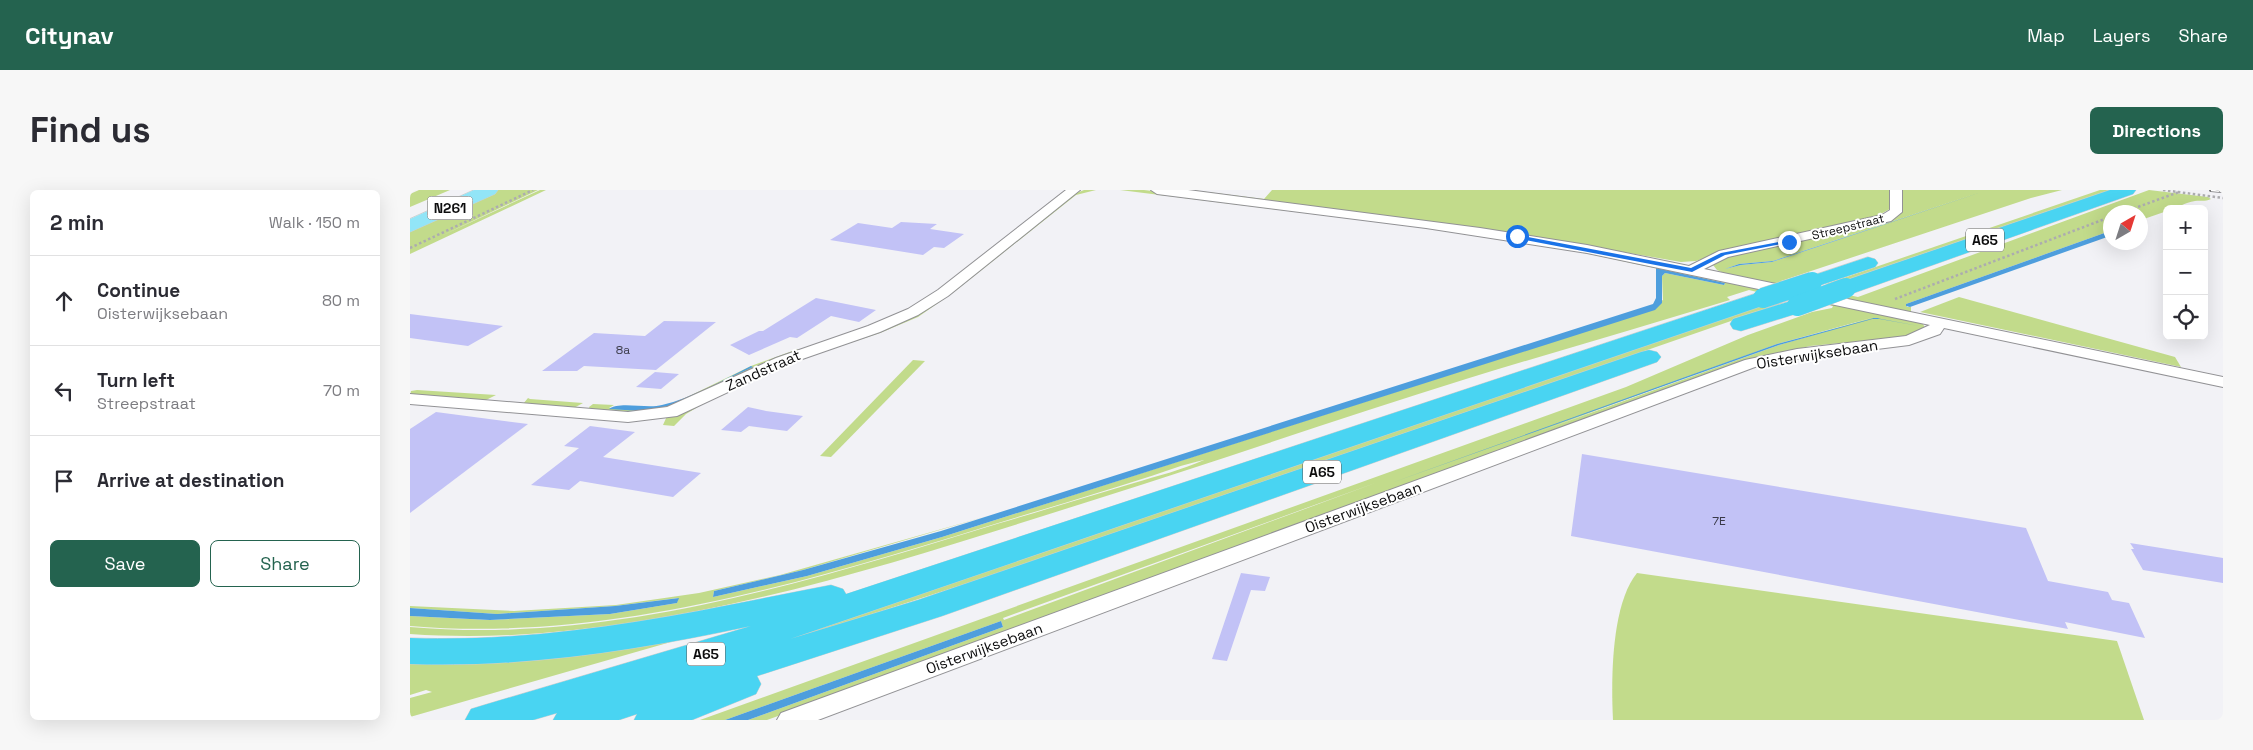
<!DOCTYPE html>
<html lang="en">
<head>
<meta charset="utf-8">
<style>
	:root { --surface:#fff; --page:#f7f7f7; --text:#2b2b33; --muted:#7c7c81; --line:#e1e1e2; --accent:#24634f }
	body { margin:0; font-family:"Space Grotesk",sans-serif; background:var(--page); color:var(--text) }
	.controls { position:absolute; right:15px; top:15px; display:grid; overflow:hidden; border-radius:8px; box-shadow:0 5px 20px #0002 }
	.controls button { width:45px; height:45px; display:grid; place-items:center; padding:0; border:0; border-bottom:1px solid var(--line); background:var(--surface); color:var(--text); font:25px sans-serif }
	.compass { position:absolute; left:1693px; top:15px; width:45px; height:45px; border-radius:50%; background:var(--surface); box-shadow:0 5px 20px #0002; rotate:39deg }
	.stop { position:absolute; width:15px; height:15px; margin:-11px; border:4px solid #1a73e8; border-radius:50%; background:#fff }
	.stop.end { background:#1a73e8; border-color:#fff; box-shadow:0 1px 5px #0008 }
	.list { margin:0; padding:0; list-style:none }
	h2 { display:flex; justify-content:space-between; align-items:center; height:65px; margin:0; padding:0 20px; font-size:21px }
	h2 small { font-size:16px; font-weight:400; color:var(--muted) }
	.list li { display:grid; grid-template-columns:32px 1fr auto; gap:15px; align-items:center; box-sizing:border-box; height:90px; padding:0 20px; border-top:1px solid var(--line) }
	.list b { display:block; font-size:19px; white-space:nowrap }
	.list p { margin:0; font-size:16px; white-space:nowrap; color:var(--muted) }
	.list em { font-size:16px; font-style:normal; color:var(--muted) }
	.actions { display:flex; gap:10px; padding:15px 20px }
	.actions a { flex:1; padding:11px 0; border:1px solid var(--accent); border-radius:8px; text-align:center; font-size:18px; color:var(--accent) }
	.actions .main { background:var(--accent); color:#fff }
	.icon { flex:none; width:28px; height:28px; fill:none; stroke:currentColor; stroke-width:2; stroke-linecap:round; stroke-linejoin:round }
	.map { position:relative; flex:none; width:1813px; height:530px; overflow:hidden; border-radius:8px }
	header { display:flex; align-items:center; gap:30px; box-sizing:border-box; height:70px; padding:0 25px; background:var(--accent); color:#fff }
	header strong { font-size:24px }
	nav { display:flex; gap:28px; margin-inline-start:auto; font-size:18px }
	.intro { display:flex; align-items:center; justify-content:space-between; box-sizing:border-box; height:120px; padding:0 30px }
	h1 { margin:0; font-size:35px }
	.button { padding:12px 22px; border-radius:8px; background:var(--accent); color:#fff; font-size:18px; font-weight:700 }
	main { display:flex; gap:30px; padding:0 30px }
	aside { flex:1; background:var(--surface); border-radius:8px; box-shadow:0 5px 20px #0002 }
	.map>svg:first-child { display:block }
	.green { fill:#c2db8b; fill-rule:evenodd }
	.water { fill:#4e9edd }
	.building { fill:#c2c2f6 }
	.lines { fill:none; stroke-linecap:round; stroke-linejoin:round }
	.minor-casing { stroke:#929295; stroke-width:2 }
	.primary-casing { stroke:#cfcfcf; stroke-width:1 }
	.motorway-casing { stroke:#cfcfcf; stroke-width:1 }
	.path { stroke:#acacaf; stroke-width:2.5; stroke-dasharray:2.5 2.5; stroke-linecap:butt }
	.minor { fill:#fff; fill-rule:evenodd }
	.primary { fill:#92e5f7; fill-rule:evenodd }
	.motorway { fill:#49d4f2; fill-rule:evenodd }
	.rail-casing { stroke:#727275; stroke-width:4 }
	.rail { stroke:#fff; stroke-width:2.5; stroke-dasharray:8; stroke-linecap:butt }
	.motorway-bridge-casing { stroke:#cfcfcf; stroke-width:21; stroke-linecap:butt }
	.motorway-bridge { stroke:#49d4f2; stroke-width:20 }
	.route { fill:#1a73e8 }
	.labels { text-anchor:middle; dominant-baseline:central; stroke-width:4; stroke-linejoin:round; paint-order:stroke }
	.far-street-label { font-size:12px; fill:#0d0d0e; stroke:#fff }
	.number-label { font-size:12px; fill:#3a3a48 }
	.shield { fill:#fff; stroke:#565656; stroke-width:1 }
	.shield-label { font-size:14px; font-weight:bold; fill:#0d0d0e }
	.street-label { font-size:15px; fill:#0d0d0e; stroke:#fff }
</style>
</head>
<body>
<header>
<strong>Citynav</strong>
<nav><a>Map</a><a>Layers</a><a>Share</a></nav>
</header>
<div class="intro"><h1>Find us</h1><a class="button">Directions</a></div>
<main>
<aside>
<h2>2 min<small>Walk · 150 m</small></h2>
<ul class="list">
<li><svg class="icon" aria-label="ahead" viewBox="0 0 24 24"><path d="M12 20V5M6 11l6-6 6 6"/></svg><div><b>Continue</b><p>Oisterwijksebaan</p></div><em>80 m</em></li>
<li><svg class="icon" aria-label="left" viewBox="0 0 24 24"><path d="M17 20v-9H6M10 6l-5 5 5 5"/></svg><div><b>Turn left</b><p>Streepstraat</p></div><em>70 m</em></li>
<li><svg class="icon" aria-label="arrive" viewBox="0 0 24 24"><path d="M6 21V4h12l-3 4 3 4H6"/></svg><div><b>Arrive at destination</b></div></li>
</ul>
<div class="actions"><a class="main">Save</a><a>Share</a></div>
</aside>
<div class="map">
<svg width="1813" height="530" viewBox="0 0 1813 530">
	<rect width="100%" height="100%" fill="#f2f2f6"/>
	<g class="green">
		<path d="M9,0H40L0,17V4Z"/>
		<path d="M86,0H128L31,46L130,0H136L0,64V61L6,58L0,61V39Z"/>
		<path d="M674,0H686L666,5L544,102L508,127L470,143L380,173L293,214L276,224L264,236L253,235L257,226L343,185L486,133L664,4Z"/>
		<path d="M710,0H734L905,21L1126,52L1512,133L1517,140L1493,147L1400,156L1341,171L357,530H338L593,437L591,431L315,530H290L1216,197L1338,145L1402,122L1422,118L1423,116L1348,100L1347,102L1339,100L1317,107L1320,110C1232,137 1144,162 1056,189C934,227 813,269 690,308C474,376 230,460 0,444V437C201,455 400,391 590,333C635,320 679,306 724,293C747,286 772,280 794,270C774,274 754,282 735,288C697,300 659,312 621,323C423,383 211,454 0,436V426L80,430L200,424L267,413L268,408L205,416L87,424L0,418V416L104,421L206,415L289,403L370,385L581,325L393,380L304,401L303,407L397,386L532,347L1220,127L1253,110L1252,86L1255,83L1314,95L1315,93L1151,58L1064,44ZM1465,127L1369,155L1125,243L1367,154ZM968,292L594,430L593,428Z"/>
		<path d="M764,0H781L854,9L862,0H1481L1480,19L1465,27L1305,64L1286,71L1271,72L1115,45Z"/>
		<path d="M1489,0H1652L1621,8L1371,91L1448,107L1739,0L1798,7L1801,9C1794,12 1791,10 1785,11C1775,12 1767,19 1757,19V21L1731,30L1730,22H1700V41L1496,114L1497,117H1501V123L1316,84L1307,80L1303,75L1320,65L1425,43L1484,24ZM1568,3L1362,72L1331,75L1315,79L1329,74L1363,71Z"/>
		<path d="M1690,0H1701L1423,96L1416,94Z"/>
		<path d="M1549,107L1765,167L1771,177L1510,122Z"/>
		<path d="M1366,111L1373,113L906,275L549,396L337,464L96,530L541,393Z"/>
		<path d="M388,159L386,162L268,215L232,223L180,220L179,217L183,214L204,215L199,218L230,221L259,216L341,176Z"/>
		<path d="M503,170L515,171L421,267L410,266Z"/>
		<path d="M7,200L86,205L74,211L0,206L1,201Z"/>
		<path d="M118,208L120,209L173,213L162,219L113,214Z"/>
		<path d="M1227,383L1707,451L1734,530H1203C1201,490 1201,415 1227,383Z"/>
		<path d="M327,433L0,527V508L22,502L16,500L0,505V468Z"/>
	</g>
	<g class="water">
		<path d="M1578,0L1362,72L1331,75L1315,79L1329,74L1363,71Z"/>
		<path d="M1700,41V46L1500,117L1496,116V114Z"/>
		<path d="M1246,78L1315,93L1314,95L1255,83L1252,86V113L1245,120L532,347L397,386L303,407L304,401L393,380L531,341L1243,114L1246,108Z"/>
		<path d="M1464,128L1509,136L1466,128L1369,155L981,293L1367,154Z"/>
		<path d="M341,176L343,177L259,216L230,221L199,219C209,211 237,219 252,215C282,208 313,190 341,176Z"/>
		<path d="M269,408L267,413L200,424L80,430L0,426V418L87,424L205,416Z"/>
		<path d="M591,431L593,437L338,530H315Z"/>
	</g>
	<g class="building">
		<path d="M491,32L527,34L520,39L554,44L534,58L524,57L513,65L420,50L448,33L482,38Z"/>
		<path d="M406,108L466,120L449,132L421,126L387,148L380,147L339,165L320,155L349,141H353Z"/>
		<path d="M0,124L93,136L58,156L0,148Z"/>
		<path d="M254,131L306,132L246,180L174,176L167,181H132L184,143L235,146Z"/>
		<path d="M245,182L269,184L251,199L226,197Z"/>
		<path d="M338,217L356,221L393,226L377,241L339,236L331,242L311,240Z"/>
		<path d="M26,222L118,234L0,323V239Z"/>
		<path d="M180,236L225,242L193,267L291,283L263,307L170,291L159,300L121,295L169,258L154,256Z"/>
		<path d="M1172,264L1616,338L1638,391L1698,402L1702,410L1719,413L1735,448L1655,432L1658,439L1161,346Z"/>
		<path d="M1720,353L1813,368V393L1733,380L1721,359H1724Z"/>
		<path d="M831,383L860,387L855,401L841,400L817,471L802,469Z"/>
	</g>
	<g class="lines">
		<g class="minor-casing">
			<g id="minor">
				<path d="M656,0H670L538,106L508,125L470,142L378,174L267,226L218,232L0,214V204L218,222L257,217L366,168L458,136L498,119L528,100Z"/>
				<path d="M741,0H778L1070,38L1177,55L1279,76L1309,61L1472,25L1480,20V0H1492V22L1481,31L1318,67L1294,79L1813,187V197L1534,138L1530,144L1499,155L1387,169L1345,177L408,530H367L371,523L1335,170L1387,159L1496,146L1520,135L1177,63L1016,38L747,4Z"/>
			</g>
		</g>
		<g class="primary-casing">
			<path id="primary" d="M64,0H88L85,4L0,42V29Z"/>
		</g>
		<g class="motorway-casing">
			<g id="motorway">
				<path d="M1700,0H1726L1723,4L1444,103L1436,104L1428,103L1425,98L1428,93Z"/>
				<path d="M1458,67L1465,69L1468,73L1465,77L1402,98L1395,96L1391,92L1395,88Z"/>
				<path d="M1353,101L1361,103L1364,108L1361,113L380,449L508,410L1231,162L1239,160L1247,162L1251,167L1247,172L532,426L347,486L351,494L346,504L282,530H224L227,524L209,530H143L147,523L123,530H55L61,519L74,515L341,436C228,460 116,478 0,474V448C148,453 277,423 421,395L433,399L436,404Z"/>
				<path d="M1387,109L1395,111L1398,116L1395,121L1331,141L1323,139L1320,134L1323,129Z"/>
			</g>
		</g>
		<g class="path">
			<path d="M1753,0L1813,8"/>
			<path d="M1714,22L1769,2"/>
			<path d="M0,58L123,0"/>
			<path d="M1485,109L1700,27"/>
		</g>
		<use href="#minor" class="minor"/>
		<use href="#primary" class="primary"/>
		<use href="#motorway" class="motorway"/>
		<g class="rail-casing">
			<path id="rail" d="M1801,0L1813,1"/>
		</g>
		<use href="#rail" class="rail"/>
		<g class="motorway-bridge-casing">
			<g id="motorway-bridge">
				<path d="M1353,108L1402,92"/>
				<path d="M1387,116L1436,98"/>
			</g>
		</g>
		<use href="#motorway-bridge" class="motorway-bridge"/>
	</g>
	<path class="route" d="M1107,45L1281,78L1311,63L1379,50L1382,52L1315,65L1282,82L1105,48Z"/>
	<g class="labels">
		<g class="far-street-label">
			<text transform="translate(1438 37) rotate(-14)">Streepstraat</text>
		</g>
		<g class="number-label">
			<text x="213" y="160">8a</text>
			<text x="1309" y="331">7E</text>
		</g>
		<g class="shield">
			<rect x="17.5" y="6.5" width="45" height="23" rx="4"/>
			<rect x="1556" y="38.5" width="38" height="23" rx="4"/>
			<rect x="893" y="270.5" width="38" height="23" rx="4"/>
			<rect x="277" y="452.5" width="38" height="23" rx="4"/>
		</g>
		<g class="shield-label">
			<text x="40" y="18">N261</text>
			<text x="1575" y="50">A65</text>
			<text x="912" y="282">A65</text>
			<text x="296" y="464">A65</text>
		</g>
		<g class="street-label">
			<text transform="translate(1407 164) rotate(-9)">Oisterwijksebaan</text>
			<text transform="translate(353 180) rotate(-24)">Zandstraat</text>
			<text transform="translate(953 317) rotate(-20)">Oisterwijksebaan</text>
			<text transform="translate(574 458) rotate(-20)">Oisterwijksebaan</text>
		</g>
	</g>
</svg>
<div class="controls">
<button>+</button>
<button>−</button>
<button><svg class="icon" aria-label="locate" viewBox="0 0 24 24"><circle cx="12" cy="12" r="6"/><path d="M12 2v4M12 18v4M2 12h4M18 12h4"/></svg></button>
</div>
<svg class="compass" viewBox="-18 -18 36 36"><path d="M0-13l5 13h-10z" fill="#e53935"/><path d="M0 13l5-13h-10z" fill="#7c7c81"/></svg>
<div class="stop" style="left:1107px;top:46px"></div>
<div class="stop end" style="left:1379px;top:52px"></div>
</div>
</main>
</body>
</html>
